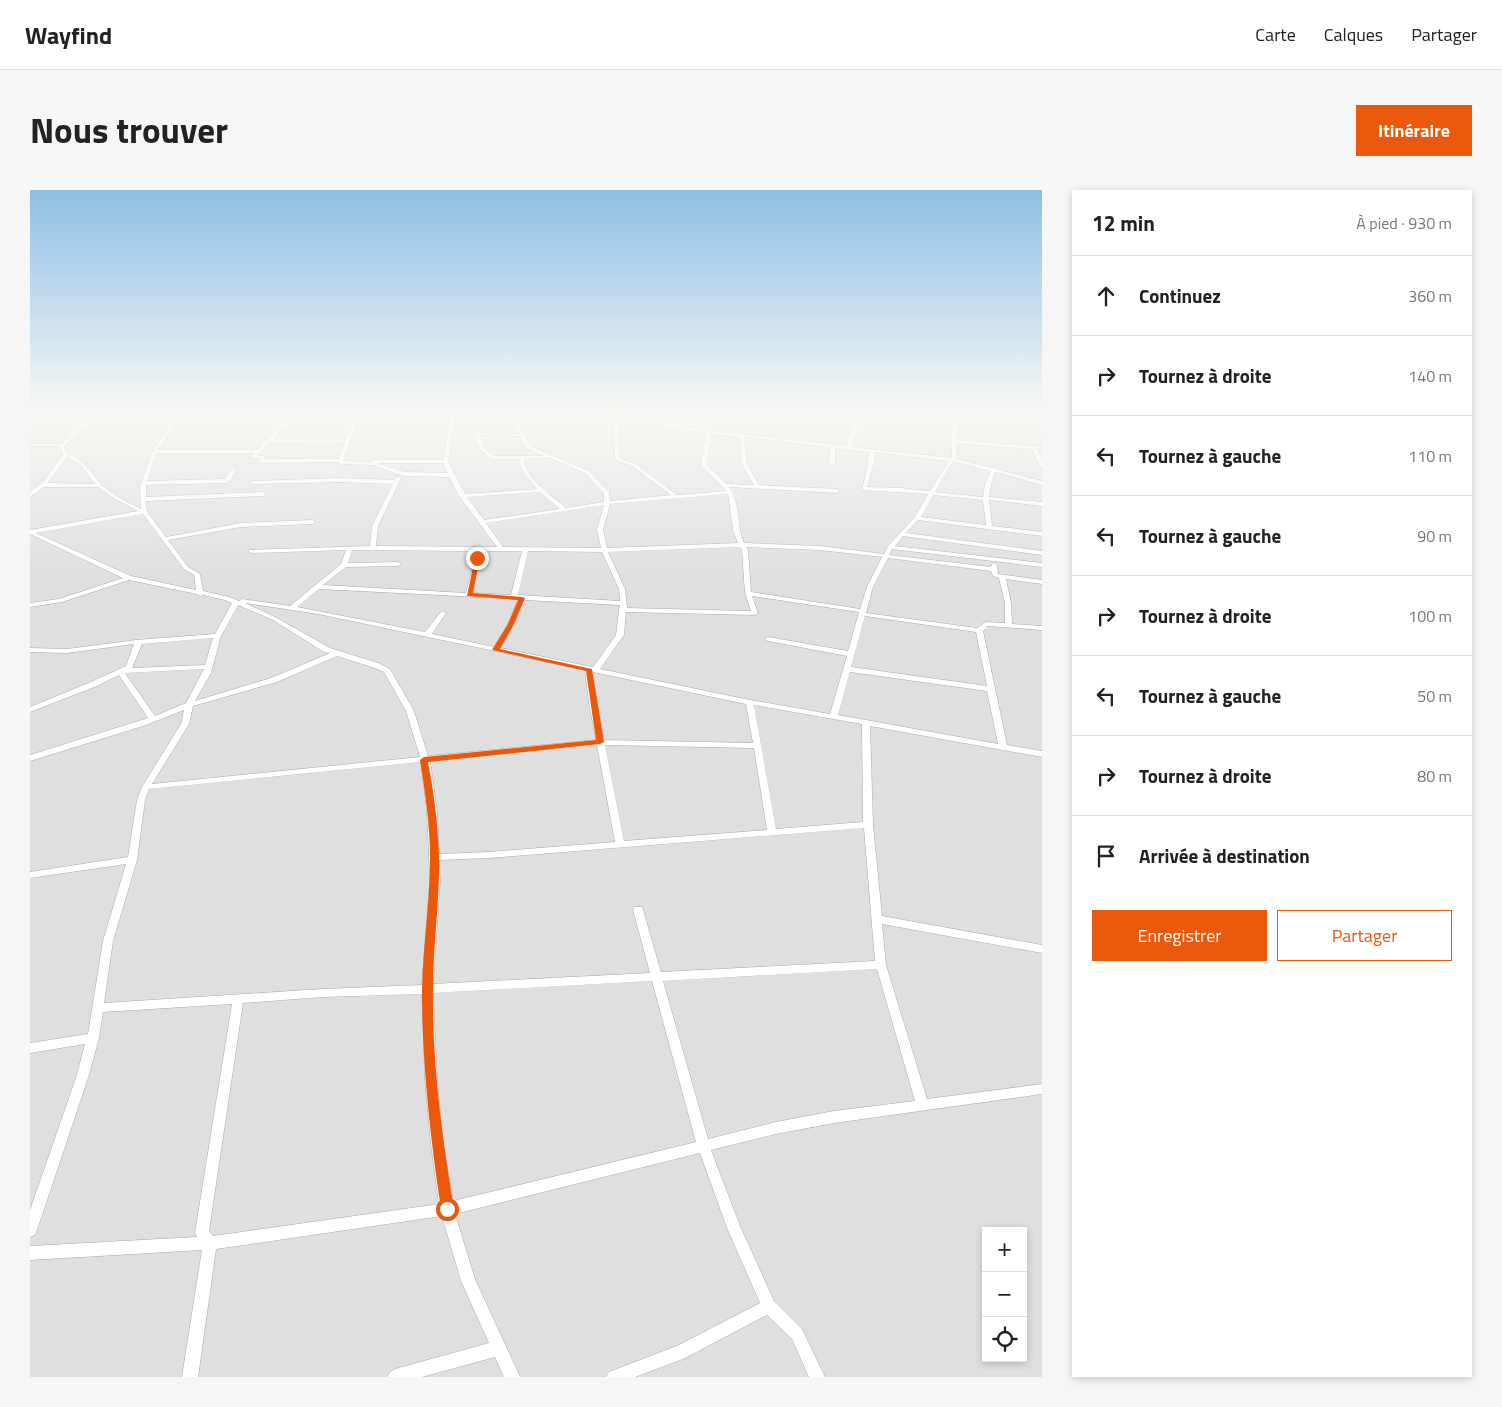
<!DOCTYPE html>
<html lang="fr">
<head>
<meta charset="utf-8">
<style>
	:root { --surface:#fff; --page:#f6f6f6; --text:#222; --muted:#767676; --line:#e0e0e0; --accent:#ea580c }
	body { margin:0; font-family:"Titillium Web",sans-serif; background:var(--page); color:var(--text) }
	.controls { position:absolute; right:15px; bottom:15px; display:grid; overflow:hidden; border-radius:0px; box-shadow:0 2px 8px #0003 }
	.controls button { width:45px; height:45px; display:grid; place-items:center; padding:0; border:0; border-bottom:1px solid var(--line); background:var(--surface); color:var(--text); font:25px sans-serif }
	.stop { position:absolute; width:15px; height:15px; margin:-11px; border:4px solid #ea580c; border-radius:50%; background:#fff }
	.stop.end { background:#ea580c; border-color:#fff; box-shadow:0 1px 5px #0008 }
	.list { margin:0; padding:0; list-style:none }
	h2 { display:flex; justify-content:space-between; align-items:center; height:65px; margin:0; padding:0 20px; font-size:21px }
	h2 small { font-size:16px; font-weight:400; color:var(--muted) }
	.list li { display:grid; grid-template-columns:32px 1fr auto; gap:15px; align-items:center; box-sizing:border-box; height:80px; padding:0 20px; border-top:1px solid var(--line) }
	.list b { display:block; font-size:19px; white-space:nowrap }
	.list em { font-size:16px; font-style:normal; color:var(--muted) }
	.actions { display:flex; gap:10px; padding:15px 20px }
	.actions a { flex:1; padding:11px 0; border:1px solid var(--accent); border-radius:0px; text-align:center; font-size:18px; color:var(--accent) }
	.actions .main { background:var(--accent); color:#fff }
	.icon { flex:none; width:28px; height:28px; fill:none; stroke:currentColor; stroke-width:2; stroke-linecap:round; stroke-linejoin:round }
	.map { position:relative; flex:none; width:1012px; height:1187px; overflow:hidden; border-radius:0px }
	header { display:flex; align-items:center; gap:30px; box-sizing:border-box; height:70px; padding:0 25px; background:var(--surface); border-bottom:1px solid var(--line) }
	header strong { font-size:24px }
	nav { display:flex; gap:28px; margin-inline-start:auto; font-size:18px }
	.intro { display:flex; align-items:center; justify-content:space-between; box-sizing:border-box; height:120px; padding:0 30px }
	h1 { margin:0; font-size:35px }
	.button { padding:12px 22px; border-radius:0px; background:var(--accent); color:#fff; font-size:18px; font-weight:700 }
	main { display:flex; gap:30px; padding:0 30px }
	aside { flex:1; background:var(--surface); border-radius:0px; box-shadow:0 2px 8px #0003 }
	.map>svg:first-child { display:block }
	.residential { fill:#e0dfdf; fill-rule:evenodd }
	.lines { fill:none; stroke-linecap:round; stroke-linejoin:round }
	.minor-casing { stroke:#a9a9a9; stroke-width:1 }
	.minor { fill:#fff; fill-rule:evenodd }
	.route { fill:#ea580c }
</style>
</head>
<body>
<header>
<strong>Wayfind</strong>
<nav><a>Carte</a><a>Calques</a><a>Partager</a></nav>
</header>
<div class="intro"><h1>Nous trouver</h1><a class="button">Itinéraire</a></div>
<main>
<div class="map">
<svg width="1012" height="1187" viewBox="0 0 1012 1187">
	<rect width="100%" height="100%" fill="#f2efe9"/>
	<path class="residential" d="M0,224H1012V1187H0ZM956,1041H993V1168H956Z"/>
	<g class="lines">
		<g class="minor-casing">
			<g id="minor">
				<path d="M0,224H11L0,226Z"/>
				<path d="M62,224H67L36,254L34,257L38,264C55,269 61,284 73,296C84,306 98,312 111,319L110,296L123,260L138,239L144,224H148L142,239L127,260H228L235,250H237L262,224H267L243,249H316L326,224H330L313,271L341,272L343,270H413L421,224H425L418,271L435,304L507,299L495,285L488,272L491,269H461L450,259L445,244L447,243L489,244L482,229L483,224H487L486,229L500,256L559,281L579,302L580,311L641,305L602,276L585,270L584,227L570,224H594L593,225L679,241L816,256L828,224H832V226L924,231L925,224H929V228L1012,233V235L928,231L926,250L1012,257V259H1007L1012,269V277L1009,275L1002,259L926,253L927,269L962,278H966V279L1012,291V295L965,282L961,294L959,307L1012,312V316L959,310L962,336L1012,342V346L888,330L876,343L1012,361V365L873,346L865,356L1012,373V377L862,359L859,365L961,377L962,374L964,373L967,375L968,384L1012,390V394L976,389L981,413L982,434L1012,436V440L958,436L953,441L977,555L1012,561V567L840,536L843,635L852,726L1012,755V763L852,734L856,775L897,909L1012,894V904L804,933L746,944L681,960L710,1036L744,1111L772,1139L795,1187H779L762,1149L737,1125L653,1169L605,1187H576L579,1182L649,1155L730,1113L697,1038L670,963L425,1024L445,1089L490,1187H474L465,1167L392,1187H357L360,1182L365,1179L459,1153L431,1091L412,1026L186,1059L168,1187H152L172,1060L0,1070V1056L167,1047L165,1043L202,814L73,822L69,848L58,888L7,1040L5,1045L0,1047V1020L46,888L55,854L0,863V853L58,844L73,751L96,674L0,688V682L98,667L107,610L112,597L151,534L154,520L113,536L0,571V565L118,528L89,485L67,496L0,522V517L61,492L96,476L104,454L37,463L0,462V458L37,459L106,450L185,444L202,413L195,410L173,405L170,406L167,404L99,390L32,412L0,417V413L29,409L93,388L0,344V340L108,321L83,308L68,297H14L0,307V302L14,291L33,265L30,256H0V254H31ZM588,227L676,243L671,275L696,301L647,305L606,274L589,268ZM831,228L923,234L921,251L922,268L821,257ZM681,244L710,247L711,272L724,295L696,294L677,275ZM450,245L490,246L496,258L514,266H464L454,258ZM714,247L800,257L799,273L802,275L805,273V258L839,262L838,273L832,300L898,304L885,327L858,356L854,364L790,356L714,353C706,336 711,312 699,297L807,303L810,301L807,299L729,295L716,272ZM315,251L309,269H234V266L227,265L240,252ZM844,262L919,271L900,301L870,298L837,297L844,273ZM126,263H225L220,267L229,269L228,271L231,273L308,272L310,274L343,275L374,286L419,287L429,306L467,357L346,356L348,336L371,288L370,287H366L364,290L309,288L223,291L221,292V294L309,292L363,294L342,336L340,356L219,360L218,361L221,363L316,360L311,374L260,416L212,409L209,411L199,407L173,401L170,384L158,377L138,350L211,337L282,334L285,332L282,330L211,333L136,347L117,322L116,311L233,306L236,304L233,302L116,307V295L197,293L199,292L207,279L202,278L195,289L117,291ZM37,267L50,274L65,294L17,293ZM518,267L555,283L574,303V312L536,318C521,305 499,291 494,272L496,269ZM925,272L961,281L955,294L953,307L905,302L922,273ZM347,273H413L418,283L374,282ZM510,302L530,319L454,330L437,307ZM698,304L703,340L708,353L577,358L573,340L580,314ZM903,305L953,310L956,335L891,327ZM574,315L567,340L571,358L473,357L456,333ZM113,324L154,379L164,385L166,400L101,386L6,343ZM710,357L712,360L715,403L721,421L597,418L595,399L578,362ZM716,357L790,360L852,367L837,397L830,419L721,402L718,360ZM322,360L447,361L436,403L293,395L316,377L368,376L371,374L368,372L318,373ZM453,361H492L481,405L443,403ZM498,361L572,362L589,399L590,411L488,405ZM858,368L961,381L963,386L969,388L975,413V433L956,432L947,438L836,423L843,397ZM289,399L488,409L478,434L464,457L402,444L416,423L413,421L411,422L395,442L267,417ZM722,406L829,422L818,461L738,447L734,449L738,451L817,466L800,524L720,510L570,479L594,445L596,422L725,425L728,423ZM495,410L590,415L589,420L586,445L564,476L562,477L471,458L484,434ZM215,413L288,424L555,480L559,513L566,550L398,566L384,521L360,479L348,473L300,458L247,428ZM208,415L243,430L294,462L300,463L241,488L165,511L181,483L191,446ZM835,426L946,442L957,496L821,477ZM183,448L175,475L102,478L112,454ZM307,466L342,477L354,482L376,521L390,567L122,594L159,534L163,516L247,492ZM174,479L156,513L125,526L95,483ZM563,482L716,514L723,553L574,550L567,513ZM820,482L957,501L968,554L808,525ZM724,515L832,534L833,632L746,639ZM567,555L585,652L459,662L409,664L407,621L400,571ZM575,555L724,558L737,640L594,651ZM391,572L397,621L400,690L392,795L293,799L74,813L83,751L107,670L115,610L119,599ZM834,638L845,771L631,782L613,720L612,717H604L603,720L620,783L403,794L410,690L409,670L459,668ZM847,779L885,911L804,921L746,932L678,949L633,791ZM622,791L666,952L423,1011L413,954L407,889L403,803ZM392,804L395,889L401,954L409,1014L183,1046L179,1041L213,813L293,807Z"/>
			</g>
		</g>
		<use href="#minor" class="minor"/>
	</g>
	<linearGradient id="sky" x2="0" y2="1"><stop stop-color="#8fc0e4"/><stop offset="0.57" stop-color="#f9f8f5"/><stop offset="1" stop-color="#f9f8f5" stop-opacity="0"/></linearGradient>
	<rect width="1012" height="391" fill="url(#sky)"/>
	<path class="route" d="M445,367L450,368L443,403L492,407L495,408L484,434L470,459L562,479L574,552L570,554L398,572C404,603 408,634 409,666C410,710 403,755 403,799C402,873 412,946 424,1019L422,1023L417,1025L413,1023L411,1019C400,946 392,873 392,800C393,756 400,712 400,668C400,634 395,602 390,570L394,567L566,550L556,481L462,460L478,434L488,410L437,406Z"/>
</svg>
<div class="controls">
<button>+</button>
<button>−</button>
<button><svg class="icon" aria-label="locate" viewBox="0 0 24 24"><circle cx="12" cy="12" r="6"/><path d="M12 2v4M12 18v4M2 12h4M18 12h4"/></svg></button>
</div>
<div class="stop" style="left:417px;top:1019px"></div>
<div class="stop end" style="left:447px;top:368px"></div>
</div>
<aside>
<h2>12 min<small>À pied · 930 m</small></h2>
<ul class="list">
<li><svg class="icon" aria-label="ahead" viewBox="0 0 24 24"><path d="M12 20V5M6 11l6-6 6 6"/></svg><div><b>Continuez</b></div><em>360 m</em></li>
<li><svg class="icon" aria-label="right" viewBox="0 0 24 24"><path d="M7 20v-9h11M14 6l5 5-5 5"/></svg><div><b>Tournez à droite</b></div><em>140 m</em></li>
<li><svg class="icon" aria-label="left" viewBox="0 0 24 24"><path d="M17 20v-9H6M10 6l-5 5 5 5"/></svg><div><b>Tournez à gauche</b></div><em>110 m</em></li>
<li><svg class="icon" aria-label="left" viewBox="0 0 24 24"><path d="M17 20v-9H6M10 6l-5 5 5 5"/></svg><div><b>Tournez à gauche</b></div><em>90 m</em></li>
<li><svg class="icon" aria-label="right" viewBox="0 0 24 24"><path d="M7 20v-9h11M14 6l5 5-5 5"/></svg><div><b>Tournez à droite</b></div><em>100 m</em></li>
<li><svg class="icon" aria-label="left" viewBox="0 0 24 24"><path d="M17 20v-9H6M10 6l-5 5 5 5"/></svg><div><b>Tournez à gauche</b></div><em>50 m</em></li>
<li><svg class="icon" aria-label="right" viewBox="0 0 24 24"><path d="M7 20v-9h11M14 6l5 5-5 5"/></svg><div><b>Tournez à droite</b></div><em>80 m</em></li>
<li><svg class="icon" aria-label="arrive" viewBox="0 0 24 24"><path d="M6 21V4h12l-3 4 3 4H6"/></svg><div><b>Arrivée à destination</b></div></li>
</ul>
<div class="actions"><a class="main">Enregistrer</a><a>Partager</a></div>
</aside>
</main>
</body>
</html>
